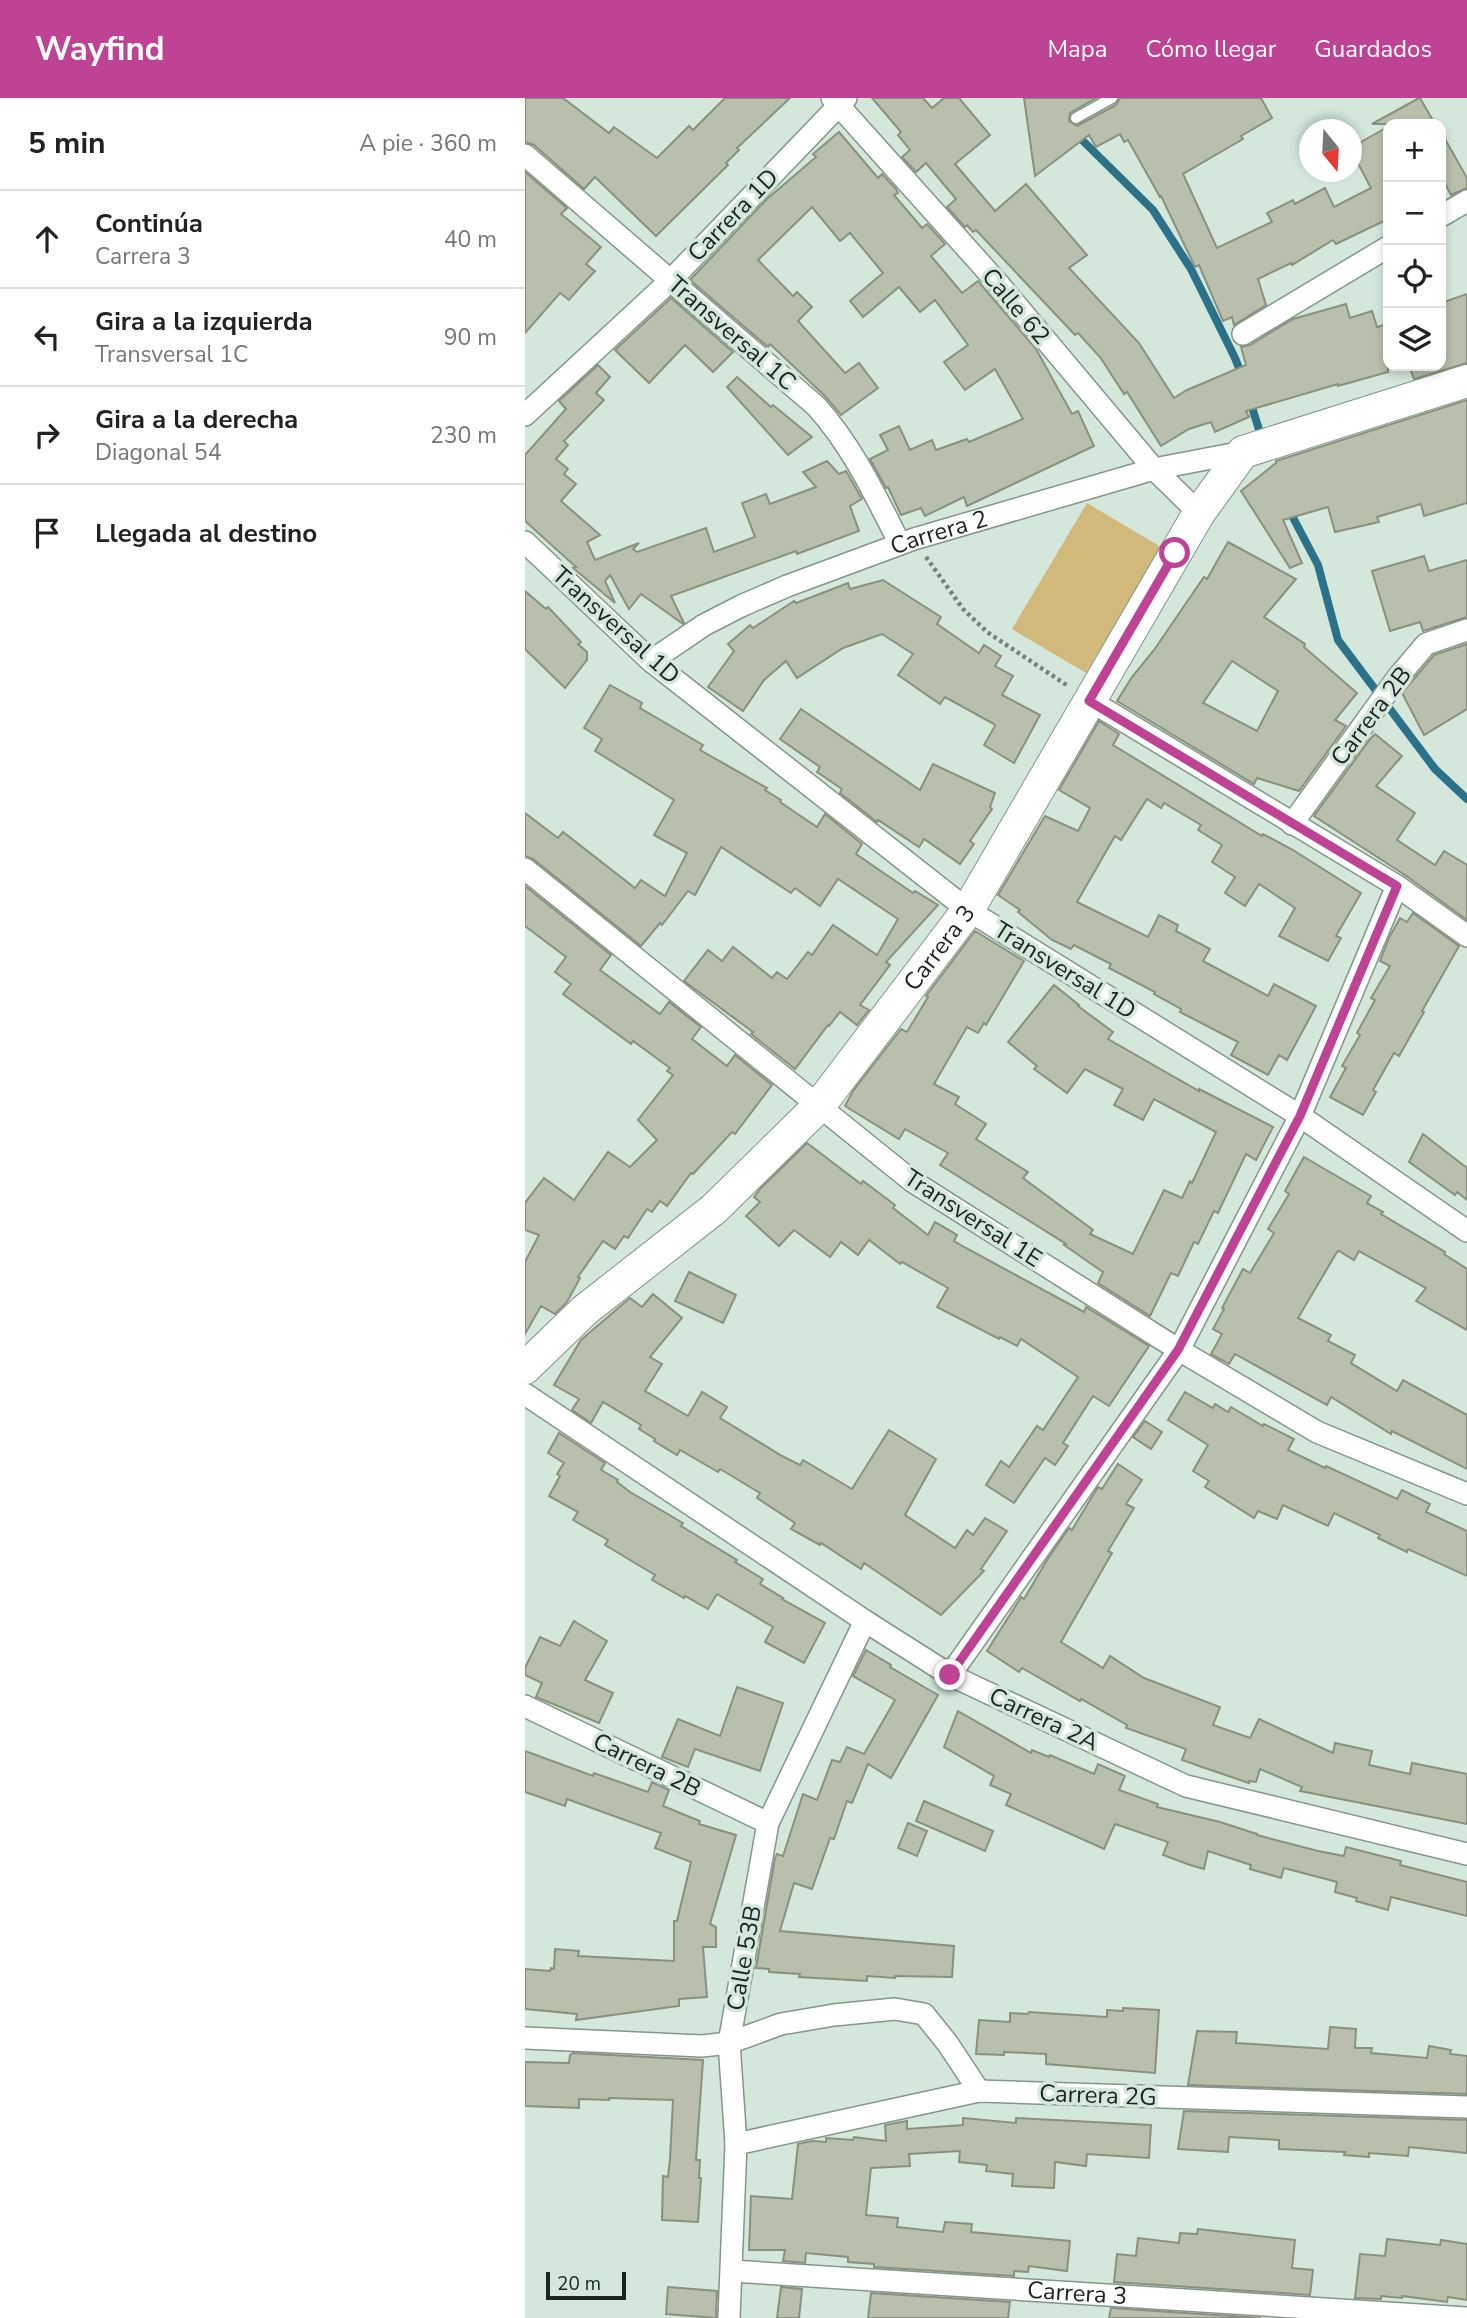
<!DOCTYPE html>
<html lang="es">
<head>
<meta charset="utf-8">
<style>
	:root { --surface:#fff; --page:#f6f6f6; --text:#222; --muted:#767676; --line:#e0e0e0; --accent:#be4394 }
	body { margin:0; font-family:"Nunito Sans",sans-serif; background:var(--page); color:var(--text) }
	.controls { position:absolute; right:21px; top:21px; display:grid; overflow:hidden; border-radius:14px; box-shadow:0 4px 10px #0003 }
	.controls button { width:63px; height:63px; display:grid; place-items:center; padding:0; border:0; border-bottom:2px solid var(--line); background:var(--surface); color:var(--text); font:35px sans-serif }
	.compass { position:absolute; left:774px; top:21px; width:63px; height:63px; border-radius:50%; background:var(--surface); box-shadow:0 4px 10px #0003; rotate:162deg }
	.scale { position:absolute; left:21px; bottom:18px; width:80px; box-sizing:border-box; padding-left:7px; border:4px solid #1d2420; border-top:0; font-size:19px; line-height:24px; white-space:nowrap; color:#1d2420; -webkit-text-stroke:5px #d3e8db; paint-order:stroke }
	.stop { position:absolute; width:21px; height:21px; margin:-16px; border:5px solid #be4394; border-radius:50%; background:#fff }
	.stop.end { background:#be4394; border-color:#fff; box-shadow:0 2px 7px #0008 }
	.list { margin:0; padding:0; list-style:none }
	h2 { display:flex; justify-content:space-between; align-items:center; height:91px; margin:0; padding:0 28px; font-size:30px }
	h2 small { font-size:23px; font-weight:400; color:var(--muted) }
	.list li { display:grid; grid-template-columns:46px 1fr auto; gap:21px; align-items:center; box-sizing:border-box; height:98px; padding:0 28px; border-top:2px solid var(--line) }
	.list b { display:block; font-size:26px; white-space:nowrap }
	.list p { margin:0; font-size:23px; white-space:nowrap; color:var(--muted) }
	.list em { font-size:23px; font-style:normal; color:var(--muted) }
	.icon { flex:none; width:38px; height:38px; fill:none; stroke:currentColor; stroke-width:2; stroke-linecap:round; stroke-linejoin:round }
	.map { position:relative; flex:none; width:942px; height:2220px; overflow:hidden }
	header { display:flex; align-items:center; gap:42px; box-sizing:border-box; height:98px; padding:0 35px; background:var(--accent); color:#fff }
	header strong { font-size:33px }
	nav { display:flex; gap:38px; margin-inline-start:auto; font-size:24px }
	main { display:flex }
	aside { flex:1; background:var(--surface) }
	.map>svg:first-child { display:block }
	.green { fill:#d1b87b }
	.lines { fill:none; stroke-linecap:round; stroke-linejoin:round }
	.stream { stroke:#2c718a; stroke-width:8 }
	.building { fill:#b8bfac; stroke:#8a907e; stroke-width:2; fill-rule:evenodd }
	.lane-casing { stroke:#83968a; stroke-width:13 }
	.street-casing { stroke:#83968a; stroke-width:24 }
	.secondary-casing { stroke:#83968a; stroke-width:34 }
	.path { stroke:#74827a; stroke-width:4.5; stroke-dasharray:3.5 3.5; stroke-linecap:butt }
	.lane { stroke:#fff; stroke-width:10 }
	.street { stroke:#fff; stroke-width:21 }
	.secondary { stroke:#fff; stroke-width:32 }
	.route { stroke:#be4394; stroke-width:9 }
	.labels { text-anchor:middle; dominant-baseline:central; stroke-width:7; stroke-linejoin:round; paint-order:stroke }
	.street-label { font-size:24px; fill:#1d2420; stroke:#d3e8db }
</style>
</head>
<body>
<header>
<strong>Wayfind</strong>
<nav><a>Mapa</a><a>Cómo llegar</a><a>Guardados</a></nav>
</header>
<main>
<aside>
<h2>5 min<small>A pie · 360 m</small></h2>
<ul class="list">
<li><svg class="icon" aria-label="ahead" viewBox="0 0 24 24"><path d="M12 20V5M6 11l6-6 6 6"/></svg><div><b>Continúa</b><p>Carrera 3</p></div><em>40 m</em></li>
<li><svg class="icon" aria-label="left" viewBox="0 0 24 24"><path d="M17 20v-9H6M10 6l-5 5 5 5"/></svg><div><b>Gira a la izquierda</b><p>Transversal 1C</p></div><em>90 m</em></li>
<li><svg class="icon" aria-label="right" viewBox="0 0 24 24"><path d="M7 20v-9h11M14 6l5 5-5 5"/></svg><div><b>Gira a la derecha</b><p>Diagonal 54</p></div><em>230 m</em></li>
<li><svg class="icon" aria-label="arrive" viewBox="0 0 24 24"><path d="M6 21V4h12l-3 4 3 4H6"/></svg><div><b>Llegada al destino</b></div></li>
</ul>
</aside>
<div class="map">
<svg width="942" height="2220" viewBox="0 0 942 2220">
	<rect width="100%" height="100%" fill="#d3e8db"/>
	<path class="green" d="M562,405L636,449L561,575L487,531Z"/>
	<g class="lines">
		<g class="stream">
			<path d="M550,35L628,112L666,171L710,260L717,278"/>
			<path d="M725,303L737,341"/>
			<path d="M764,412L793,467L813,542L910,671L942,701"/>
		</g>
	</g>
	<g class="building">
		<path d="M0,0H38L84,35L89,29L132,60L164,28L168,32L200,0H265L212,50L214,52L201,65L203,67L131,138L70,79L59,91L9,47L0,44Z"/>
		<path d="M347,0H398L407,10L419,0H434L465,37L430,66L470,113L501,86L562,157L544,170L614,245L649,300L662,292L721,267L716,249L725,247L768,221L821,206L825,220L847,213L852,229L863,226V274L813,288V286L721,313L724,319L690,334L686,324L664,331L636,348L602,294L599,296L575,259L553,235L550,237L451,132L448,134L442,127L440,129L422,109L431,101L401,65L391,74L377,59L385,52L373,37L376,34Z"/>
		<path d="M499,0H571L545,15L544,23L552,28L591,7L595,0H736L747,20L716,38L718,41L658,76L692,150L747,124L742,115L768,102L770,106L800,90L809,109L846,90L827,54V49L863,29V121L811,146L808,142L767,167L766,165L733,181L741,207L709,227L707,219L698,223L674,167L670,169L636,98L635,99L603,42L599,44L595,36L571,49L564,37L510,78Z"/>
		<path d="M895,0L910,26H847L894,0Z"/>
		<path d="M314,34L353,80L357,76L371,91L373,95L369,97L397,130L402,126L420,146L406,158L437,195L453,183L511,251L547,316L553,313L569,348L442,408L439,399L400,418L396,410L376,417L363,389L361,390L345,361L363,352L355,337L374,328L385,352L407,342L411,352L442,341L444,344L498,321L470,271L440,292L419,264L443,247L410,202L395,214L374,189L338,219L325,203L358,175L325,135L315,143L287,109L233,162L268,198L272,194L287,209L273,223L320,275L334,265L353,290L316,317L300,298L245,246L243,249L165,182L242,101L291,59L288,56Z"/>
		<path d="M916,34L942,80V90L926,97L916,78Z"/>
		<path d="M0,74L42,110L36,116L76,149L61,166L70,173L56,188L44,202L35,195L0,235Z"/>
		<path d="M942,196V265L889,281L884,268H916V205Z"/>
		<path d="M146,200L208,254L188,274L160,247L124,285L90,252Z"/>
		<path d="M73,267L85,279L71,295L79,302L39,343L43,347L31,361L43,371L39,376L51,386L36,403L75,437L62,444L70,462L114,445L108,451L112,454L181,430L189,454L230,439L217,405L241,396L245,406L291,389L278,374L302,363L314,376L321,373L337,401L325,408L334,433L272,456L271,453L146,498L159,525L158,526L116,496L104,511L85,477L80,483L90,505L48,470L51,469L0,423V357L41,311L34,303Z"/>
		<path d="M212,279L246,309L248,307L287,339L263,357L202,289Z"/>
		<path d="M942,302V405L899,418L896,406L852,419L854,424L810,434L803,409L758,422L777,465L765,470L716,393L751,365V363Z"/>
		<path d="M703,444L771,481L739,519L780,546L779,549L832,595L810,622L821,628L774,693L732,680L729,686L592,603L607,579L629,552L679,479L682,481ZM707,563L753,593L732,633L678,605Z"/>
		<path d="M899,458L904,473L942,462V519L898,533L895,524L865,533L847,473Z"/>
		<path d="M358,482L416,519L412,526L454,555L459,547L476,558L470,568L488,578L477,597L515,617L489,665L459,647L470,628L469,626L420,599L415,606L373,577L388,556L357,536L318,550L272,580L261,563L239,582L218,613L183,589L209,553L203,546L225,527L228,530L269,503L271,505L323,485L325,491Z"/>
		<path d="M0,493L21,511L23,509L56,544L53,546L62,554V562L40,590L0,551Z"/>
		<path d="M942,546V611L899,637L877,595L909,557Z"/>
		<path d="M85,587L117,605L115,610L178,647L175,652L242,690L240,692L256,702L255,704L292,729L300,716L337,746L331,756L388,795L390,793L413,807L361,864L365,867L335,907L344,912L332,927L315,914L304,928L303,927L270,971L226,936L228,934L159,883L183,852L197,863L208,849L247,880L252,874L262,881L283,854L287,857L308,827L352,857L373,821L313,781L295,808L270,790L266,795L196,749L170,797L163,793L137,827L135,825L116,848L8,761L0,758V715L33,740L38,734L110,790L116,782L140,798L162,755L129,737L149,702L70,653L77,641L59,630Z"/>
		<path d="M276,611L395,692L408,666L470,695L465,709L467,711L445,743L449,746L435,766L399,741L394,749L353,722L352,724L315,695L317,691L292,674L295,669L255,641Z"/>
		<path d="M574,623L594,636L588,647L737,738L738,736L768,752L836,795L811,838L816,840L803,863L754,838L770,810L734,786L720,808L700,795L710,779L687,764L697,747L673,732L676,727L639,705L636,710L622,701L596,742L590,738L552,804L623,839L634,817L653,827L651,833L685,851L678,863L743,898L749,886L791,908L762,962L754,957L743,977L706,957L713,944L655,914L656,911L629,896L630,894L584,870L586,866L549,847L546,851L527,842L493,814L495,812L473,797L520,718L553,733L565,710L534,692Z"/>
		<path d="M850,636L877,658L851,688L890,715L872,742L910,767L919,753L942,767V822L880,777L789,718L845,641Z"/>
		<path d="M0,788L86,857L75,872L135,916L144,904L176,929L167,941L202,968L210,957L247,987L210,1036L207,1034L168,1076L166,1075L142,1108L135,1103L127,1114L122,1111L103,1140L99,1138L90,1151L78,1143L53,1179L55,1180L42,1204L30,1216L16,1208L0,1236V1164L14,1137L0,1132V1105L19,1080L49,1102L83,1054L105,1069L132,1042L113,1022L148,977L142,973L145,970L108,943L106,946L38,896L46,886L30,874L41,859L0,828Z"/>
		<path d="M888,815L934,848L897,913L899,914L874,958L869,955L848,992L851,994L838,1017L805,999L821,970L817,968L835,937L832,935L850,902L846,900L865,868L855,863L865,838L875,820L882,824Z"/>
		<path d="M450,833L499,863L461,927L459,925L453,935L442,929L409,986L434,999L430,1006L461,1026L451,1041L503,1074L498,1080L568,1132L565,1136L608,1156L639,1092L657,1100L665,1083L667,1085L691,1034L629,1001L618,1022L589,1007L598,991L560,971L542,995L509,971L512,968L483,944L529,887L554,907L553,908L588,934L583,941L674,993V991L748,1029L731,1062L721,1056L693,1115L689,1113L673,1146L669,1144L653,1178L646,1175L625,1218L573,1185L578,1174L539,1147L541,1146L415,1067L423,1055L380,1031L374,1041L320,1008L328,993L376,931L382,934L403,899L401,898Z"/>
		<path d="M898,1036L942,1070V1102L932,1094L930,1097L884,1064Z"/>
		<path d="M282,1045L336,1086L338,1083L370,1107L368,1110L403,1137L410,1124L432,1137L429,1143L441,1150L559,1214L561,1209L624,1248L584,1308L568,1298L538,1345L543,1348L530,1367L520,1360L489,1405L461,1387L476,1363L484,1369L512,1328L518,1332L553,1279L496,1241L492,1248L475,1239L474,1241L412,1209L423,1190L377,1164L375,1166L344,1142L333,1157L316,1144L305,1159L269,1132L254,1148L221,1118L235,1104L229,1099L235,1091Z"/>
		<path d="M779,1059L846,1098L842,1105L858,1114L856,1116L920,1154L919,1156L942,1171V1232L891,1203L901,1190L834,1153L829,1162L814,1153L812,1154L773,1220L806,1237L803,1243L830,1257L826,1265L872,1293L878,1282L942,1317V1371L867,1333L866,1336L806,1299L802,1307L710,1256L704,1266L686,1256L697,1236L688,1231L699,1211L697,1210L718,1171L725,1175L749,1135L743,1131L764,1096L760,1093Z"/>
		<path d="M164,1174L211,1197L198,1225L150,1203Z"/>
		<path d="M128,1196L157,1220L125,1259L137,1266L120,1293L163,1318L177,1294L202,1309L195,1320L257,1358L275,1367L278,1362L327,1391L364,1332L411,1361L380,1417L430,1450L442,1432L448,1437L460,1420L482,1433L456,1471L459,1473L416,1517L339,1465L336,1471L296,1445L295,1447L266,1431L270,1425L232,1400L235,1395L195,1371L193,1374L155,1352L152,1357L129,1343L130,1341L114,1331L116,1327L78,1304L66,1325L47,1312L54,1301L29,1287L56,1242L105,1200L117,1209Z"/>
		<path d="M660,1294L688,1310L690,1306L703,1314L706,1309L738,1328L739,1326L769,1341L763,1352L800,1370L801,1368L872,1401L877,1392L905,1406L901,1414L942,1433V1478L883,1451L882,1454L853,1440L855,1437L809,1415L803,1428L758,1407L752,1421L733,1413L729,1420L680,1389L684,1383L668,1373L683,1347L643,1322Z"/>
		<path d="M620,1323L637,1334L626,1351L608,1339Z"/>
		<path d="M34,1335L80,1365L76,1372L93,1382L92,1384L105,1394L158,1425L156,1428L212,1462L210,1464L238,1481L235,1486L258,1500L257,1501L300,1525L279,1565L240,1544L248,1529L192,1496L183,1511L160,1498L159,1500L127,1482L130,1477L80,1447L83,1442L48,1422L53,1414L24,1398L35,1378L32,1376L39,1365L23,1355Z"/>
		<path d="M593,1366L617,1382L601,1406L609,1410L583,1453L587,1455L536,1544L578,1570L585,1558L619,1580L695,1609L688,1627L725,1640L734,1621L808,1655L810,1645L847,1653L844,1667L885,1676L887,1665L942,1676V1726L775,1693L777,1689L735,1671L731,1684L724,1683V1685L677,1669L657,1662L661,1651L601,1630L602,1627L556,1601L555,1603L497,1570L494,1574L462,1553L495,1501L496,1499L499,1501L522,1462L544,1430L547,1432L568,1397L573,1389L577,1391Z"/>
		<path d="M49,1523L82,1543L60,1582L88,1595L74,1625L11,1599L17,1585L0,1577V1570L15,1539L35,1548Z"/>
		<path d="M341,1552L366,1567L365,1569L413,1597L366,1680L343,1666L327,1705L322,1703L309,1741L305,1740L287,1791L269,1785L255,1833L429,1848L427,1879L370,1878V1880L342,1878V1883L274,1879L275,1876L244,1874V1871L231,1870L250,1760L252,1756L258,1758L278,1696L292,1702L307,1662L315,1664L322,1649L339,1656L370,1602L328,1578Z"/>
		<path d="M212,1589L258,1605L235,1673L170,1651L163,1669L137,1659L153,1621L195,1638Z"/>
		<path d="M433,1613L506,1655L507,1652L524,1659L525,1657L569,1676L573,1666L600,1678L594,1692L633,1706L632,1709L695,1724L732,1736V1737L793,1753L819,1758L821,1749L876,1763L875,1767L942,1784V1818L866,1799L863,1812L831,1803L832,1800L810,1794L812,1784L759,1770L756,1780L725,1771L726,1767L683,1753L679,1771L665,1767L638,1757L643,1744L590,1726L579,1751L481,1707L486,1696L465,1687L469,1678L419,1649Z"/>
		<path d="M0,1653L68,1678L69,1675L123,1694L127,1684L144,1692L138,1708L175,1723L174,1726L211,1737L185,1826L191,1829V1849H178L182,1899L154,1901V1908L51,1922L52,1916L0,1911V1871L25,1873L26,1870L29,1871L30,1851L54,1853L53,1858L149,1863V1823H152L166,1764L130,1750L136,1735L42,1701L40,1708L0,1694Z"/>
		<path d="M399,1703L468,1733L460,1753L391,1723Z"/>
		<path d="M383,1725L402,1733L392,1758L373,1750Z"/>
		<path d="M598,1910L634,1912L630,1975L521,1966V1956L479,1954V1957L451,1956L454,1922L485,1924V1915L503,1916L504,1914L582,1919V1912L598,1913Z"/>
		<path d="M805,1929L831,1931L830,1950H847L846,1955L902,1960L904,1948L926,1952L925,1956L942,1958V1996L663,1987L672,1933L712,1934L711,1945L803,1951Z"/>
		<path d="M48,1955L178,1962L171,2062H175L174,2080H176L173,2124L137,2122L138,2078L143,2079L145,2061L148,2002L84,2000V2002L54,2001V2010L0,2008V1964L44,1965L45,1957Z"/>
		<path d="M659,2013L942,2022V2055L884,2049L883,2058L844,2055V2059L819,2057L820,2054L754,2051V2042L704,2039L703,2054L653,2051Z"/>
		<path d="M438,2020L491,2025V2020L626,2027L624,2060L562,2056L561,2068L530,2064L529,2090L487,2088L488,2076L461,2073L462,2067L434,2064L435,2053L384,2056L385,2068L346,2070L341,2117L373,2120L372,2129L418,2134L420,2124L447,2126L446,2134L545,2143L542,2173L504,2168L503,2174L489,2173V2178L349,2169V2166L323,2164V2159L281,2155L280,2165L258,2163L260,2152H224L226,2098L267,2101L273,2046L287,2043L301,2044V2040L328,2042L329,2039L361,2043L360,2027L382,2023V2031L438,2027Z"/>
		<path d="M673,2131L770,2142L767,2170L788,2172L785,2197L589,2184L592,2156L611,2158L613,2140L654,2145L655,2135L672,2136Z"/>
		<path d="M862,2141L915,2147L916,2142L942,2146V2202L923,2199L922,2204L877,2198V2200L856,2198V2201L830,2200L835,2156L860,2158Z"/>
		<path d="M143,2189L192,2193L191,2220L141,2216Z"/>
		<path d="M256,2189L277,2191L274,2220H252Z"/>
		<path d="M346,2195L485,2204L483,2220H343Z"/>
		<path d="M586,2210L736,2220H584Z"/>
	</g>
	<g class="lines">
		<g class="lane-casing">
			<path id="lane" d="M551,20L587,0"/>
		</g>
		<g class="street-casing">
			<g id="street">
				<path d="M307,0L472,184L629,371L674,415"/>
				<path d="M0,57L291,308C328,349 350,397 375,446"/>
				<path d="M916,118L942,103"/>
				<path d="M718,236L863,149"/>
				<path d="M0,317L146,182L321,0"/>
				<path d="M0,444L126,563L443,812L775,1018L942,1133"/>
				<path id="s1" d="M126,563L179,527L216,508L262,488L389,441L629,371L718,354"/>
				<path d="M564,602L872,788L942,838"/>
				<path d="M767,726L873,579L901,546L942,532"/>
				<path d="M0,771L387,1083L654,1252L792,1334L942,1396"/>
				<path d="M0,1296L340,1523L425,1577L661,1688L942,1756"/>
				<path d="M425,1577L654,1252L775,1018L872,788"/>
				<path d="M0,1608L243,1725"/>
				<path d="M0,1940L177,1948L204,1945L256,1926L309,1917L370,1911L399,1916L423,1946L454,1993"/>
				<path d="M211,2046L454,1993L942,2009"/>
				<path id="s2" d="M207,2173L942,2220"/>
				<path d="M204,2220L211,2046L204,1945L243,1725L340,1523"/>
			</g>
		</g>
		<g class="secondary-casing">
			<g id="secondary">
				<path id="s3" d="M0,1270L60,1212L189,1111L294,1008L443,812L674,415L718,354L942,283"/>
			</g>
		</g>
		<path class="path" d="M401,459L438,511L462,534L543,588"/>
		<use href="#lane" class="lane"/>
		<use href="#street" class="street"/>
		<use href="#secondary" class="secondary"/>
	</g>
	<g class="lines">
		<path class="route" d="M425,1577L653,1252L775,1018L872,788L564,603L650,455"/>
	</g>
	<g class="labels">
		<g class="street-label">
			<text transform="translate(208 117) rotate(-46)">Carrera 1D</text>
			<text transform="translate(491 208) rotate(50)">Calle 62</text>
			<text transform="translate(207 235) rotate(41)">Transversal 1C</text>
			<text stroke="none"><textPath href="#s1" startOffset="317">Carrera 2</textPath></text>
			<text transform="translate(91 527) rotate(42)">Transversal 1D</text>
			<text transform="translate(846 618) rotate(-53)">Carrera 2B</text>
			<text stroke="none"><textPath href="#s3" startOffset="593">Carrera 3</textPath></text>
			<text transform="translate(540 872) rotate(32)">Transversal 1D</text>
			<text transform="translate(448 1120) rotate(33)">Transversal 1E</text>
			<text transform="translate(519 1621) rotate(25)">Carrera 2A</text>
			<text transform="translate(122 1667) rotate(26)">Carrera 2B</text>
			<text transform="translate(219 1860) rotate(-80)">Calle 53B</text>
			<text transform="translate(573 1997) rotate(2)">Carrera 2G</text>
			<text stroke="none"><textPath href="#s2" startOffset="346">Carrera 3</textPath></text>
		</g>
	</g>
</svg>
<div class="controls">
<button>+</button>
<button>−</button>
<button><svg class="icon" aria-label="locate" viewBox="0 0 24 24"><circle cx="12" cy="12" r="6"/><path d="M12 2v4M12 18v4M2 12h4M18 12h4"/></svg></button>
<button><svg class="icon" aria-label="layers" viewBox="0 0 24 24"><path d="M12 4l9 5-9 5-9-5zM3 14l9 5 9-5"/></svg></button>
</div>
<svg class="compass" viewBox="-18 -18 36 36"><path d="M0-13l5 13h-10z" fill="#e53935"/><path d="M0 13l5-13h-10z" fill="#767676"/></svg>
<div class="scale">20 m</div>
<div class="stop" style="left:650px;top:455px"></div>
<div class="stop end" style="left:425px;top:1577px"></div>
</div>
</main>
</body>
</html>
